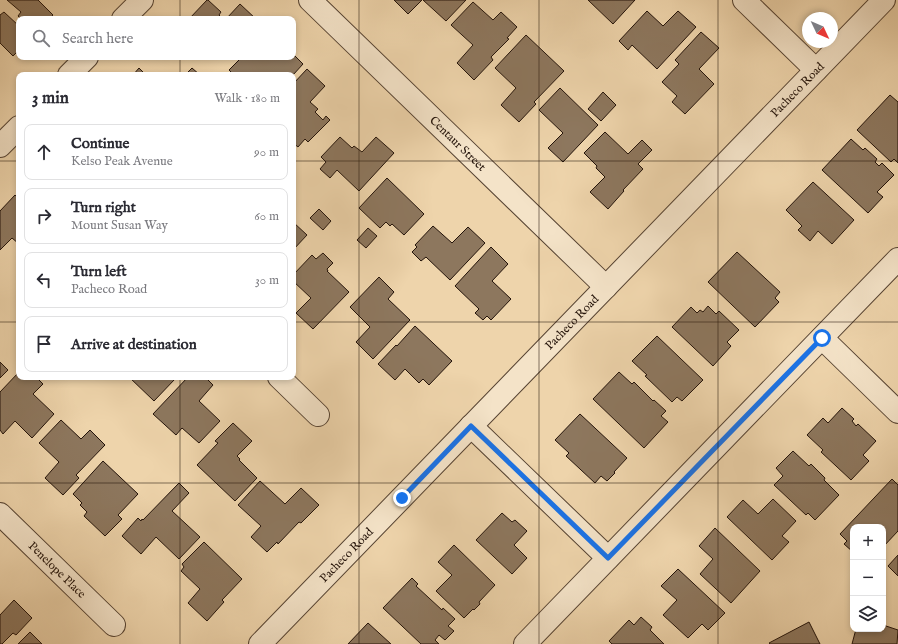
<!DOCTYPE html>
<html lang="en">
<head>
<meta charset="utf-8">
<style>
	:root { --surface:#fff; --page:#f7f7f7; --text:#2b2b33; --muted:#7c7c81; --line:#e1e1e2 }
	body { margin:0; font-family:"IM FELL English",serif; background:var(--page); color:var(--text) }
	.controls { position:absolute; right:12px; bottom:12px; display:grid; overflow:hidden; border-radius:8px; box-shadow:0 2px 6px #0003 }
	.controls button { width:36px; height:36px; display:grid; place-items:center; padding:0; border:0; border-bottom:1px solid var(--line); background:var(--surface); color:var(--text); font:20px sans-serif }
	.compass { position:absolute; left:802px; top:12px; width:36px; height:36px; border-radius:50%; background:var(--surface); box-shadow:0 2px 6px #0003; rotate:134deg }
	.stop { position:absolute; width:12px; height:12px; margin:-9px; border:3px solid #1a73e8; border-radius:50%; background:#fff }
	.stop.end { background:#1a73e8; border-color:#fff; box-shadow:0 1px 4px #0008 }
	.list { margin:0; padding:0; list-style:none }
	h2 { display:flex; justify-content:space-between; align-items:center; height:52px; margin:0; padding:0 16px; font-size:17px }
	h2 small { font-size:13px; font-weight:400; color:var(--muted) }
	.list li { display:grid; grid-template-columns:26px 1fr auto; gap:12px; align-items:center; box-sizing:border-box; height:56px; margin:0 8px 8px; padding:0 8px; border:1px solid var(--line); border-radius:8px }
	.list b { display:block; font-size:15px; white-space:nowrap }
	.list p { margin:0; font-size:13px; white-space:nowrap; color:var(--muted) }
	.list em { font-size:13px; font-style:normal; color:var(--muted) }
	.icon { flex:none; width:22px; height:22px; fill:none; stroke:currentColor; stroke-width:2; stroke-linecap:round; stroke-linejoin:round }
	.map { position:relative; flex:none; width:898px; height:644px; overflow:hidden }
	.search { position:absolute; background:var(--surface); box-shadow:0 2px 6px #0003; left:16px; top:16px; width:280px; height:44px; display:flex; align-items:center; gap:10px; box-sizing:border-box; padding:0 14px; border-radius:8px; color:var(--muted); font-size:15px }
	.panel { position:absolute; background:var(--surface); box-shadow:0 2px 6px #0003; left:16px; top:72px; width:280px; height:308px; border-radius:8px }
	.map>svg:first-child { display:block }
	.building { fill:#8d775e; stroke:#23130a }
	.lines { fill:none; stroke-linecap:round; stroke-linejoin:round }
	.minor-casing { stroke:#564332; stroke-width:24 }
	.minor { stroke:#f4e3c8; stroke-width:22 }
	.route { stroke:#1a73e8; stroke-width:5 }
	.grid { fill:none; stroke:#23130a; stroke-width:1; stroke-opacity:0.55 }
	.labels { text-anchor:middle; dominant-baseline:central; stroke-width:4; stroke-linejoin:round; paint-order:stroke }
	.street-label { font-size:12px; fill:#23130a; stroke:#f4e3c8 }
</style>
</head>
<body>
<div class="map">
<svg width="898" height="644" viewBox="0 0 898 644">
	<rect width="100%" height="100%" fill="#eed4ab"/>
	<filter id="stains"><feTurbulence type="fractalNoise" baseFrequency=".005" numOctaves="4"/><feColorMatrix values="0 0 0 0 .2 0 0 0 0 .09 0 0 0 0 .02 0 0 0 .5 -.17"/></filter>
	<radialGradient id="worn" r=".72"><stop offset=".6" stop-color="#630" stop-opacity="0"/><stop offset="1" stop-color="#630" stop-opacity=".3"/></radialGradient>
	<g class="building">
		<path d="M7,0H38L53,15L49,19H21L18,16L21,12Z"/>
		<path d="M207,0H208L221,12L219,15L223,19H189Z"/>
		<path d="M394,0H422L408,14Z"/>
		<path d="M423,0H466L446,21Z"/>
		<path d="M588,0H635L613,24Z"/>
		<path d="M473,2L493,20L501,12L517,27L507,38L509,39L491,57L493,60L474,80L457,63L473,45L451,25Z"/>
		<path d="M240,4L256,19H226Z"/>
		<path d="M647,11L663,26L678,11L696,27L657,69L632,45L628,50L619,41Z"/>
		<path d="M4,12L19,26V50L13,56L0,43V15Z"/>
		<path d="M701,32L719,48L699,69L714,84L685,114L672,102L677,96L662,82L679,64L675,60Z"/>
		<path d="M526,35L564,71L534,102L536,104L519,122L501,105L516,88L495,68Z"/>
		<path d="M293,54L303,64L293,75H234L229,70L242,57H293Z"/>
		<path d="M139,68L146,75H133Z"/>
		<path d="M192,68L200,75H185Z"/>
		<path d="M307,69L325,86L310,102L318,109L315,112L323,120L326,116L330,120L308,142L305,139L298,147L293,143V132L295,130L293,128V84Z"/>
		<path d="M560,88L598,125L563,162L548,148L563,133L539,110Z"/>
		<path d="M603,92L616,105L601,121L588,109Z"/>
		<path d="M890,95L898,102V163L894,159L891,162L857,130Z"/>
		<path d="M605,132L628,154L642,140L652,150L638,164L643,169L623,190L624,191L608,209L590,192L605,177L596,168L597,166L584,153Z"/>
		<path d="M340,137L352,148L354,146L362,152L376,137L394,153L359,191L337,170L330,178L320,169L326,162L321,157Z"/>
		<path d="M851,139L863,150L865,148L877,159L875,162L879,166L882,163L894,175L877,192L883,197L868,213L822,170Z"/>
		<path d="M387,178L424,214L404,235L392,224L390,226L386,222L380,228L359,208Z"/>
		<path d="M813,182L854,220L832,244L818,231L810,241L798,230L802,226L786,210Z"/>
		<path d="M15,195L19,199V203L17,205L19,207V244L12,238L0,250V211Z"/>
		<path d="M319,209L331,221L323,230L310,218Z"/>
		<path d="M293,222L307,235L293,250Z"/>
		<path d="M433,226L452,243L468,227L485,243L450,280L426,257L421,261L412,252L417,247L415,245Z"/>
		<path d="M368,228L377,236L366,248L357,240Z"/>
		<path d="M491,247L508,264L492,281L511,299L491,320L487,316L483,320L475,313L479,309L455,286Z"/>
		<path d="M737,252L780,292L775,298L779,302L755,327L708,282Z"/>
		<path d="M323,253L333,263L327,269L328,271H327L349,292L313,329L296,313L311,298L293,281V275L312,255L316,259Z"/>
		<path d="M379,277L394,292L388,299L410,320L373,359L356,342L370,327L350,307Z"/>
		<path d="M708,306L716,314L719,311L739,330L727,342L731,346L713,366L672,327L691,307L697,313L700,310L703,312Z"/>
		<path d="M415,326L452,361L429,385L423,379L419,383L405,369L395,380L378,364L396,345L397,346Z"/>
		<path d="M657,336L703,380L682,401L677,397L672,402L645,376L647,375L632,361Z"/>
		<path d="M0,362L8,370L0,378Z"/>
		<path d="M19,372V377H36L43,384L33,394L54,414L32,438L15,421L3,434L0,430V392Z"/>
		<path d="M619,372L632,384L634,382L653,401L654,400L666,411L661,416L668,422L644,448L593,399Z"/>
		<path d="M129,377H174L175,379L154,401Z"/>
		<path d="M188,377H205L213,385L199,401L220,421L199,443L182,428L176,435L153,414Z"/>
		<path d="M842,408L854,419L852,421L856,426L858,424L876,441L863,455L869,461L851,480L821,452L823,450L807,435L823,418L828,423Z"/>
		<path d="M580,414L627,458L614,472L615,473L607,481L601,476L595,483L566,456L569,453L555,440Z"/>
		<path d="M61,420L81,439L90,430L105,445L76,475L79,478L63,495L45,478L59,462L39,443Z"/>
		<path d="M233,423L252,441L237,456L240,459L239,460L257,478L235,501L197,465L218,443L215,441Z"/>
		<path d="M793,451L809,466L811,464L825,478L824,480L839,495L815,520L808,513L806,515L774,485L783,476L776,468Z"/>
		<path d="M103,461L138,494L118,515L122,519L105,536L84,516L87,512L80,505L82,503L73,494Z"/>
		<path d="M892,479L898,485V531L883,547V527H853V552L844,544L847,541L840,534Z"/>
		<path d="M260,481L285,504L301,488L319,505L301,523L299,522L278,544L277,542L267,552L251,537L261,526L238,505Z"/>
		<path d="M179,483L189,493L172,511L200,537L179,559L156,537L141,554L122,536L138,518L141,521L142,519L143,520Z"/>
		<path d="M773,499L796,521L782,536L789,542L772,560L727,517L743,500L758,514Z"/>
		<path d="M502,513L512,522L515,520L527,531L514,545L527,558L512,574L476,540Z"/>
		<path d="M715,528L760,571L731,603L700,574L713,559L699,546Z"/>
		<path d="M204,542L242,579L222,600L224,602L207,621L188,603L200,589L181,571L184,567L182,564Z"/>
		<path d="M454,545L495,585L479,602L480,604L474,610L473,609L464,618L436,591L452,575L438,562Z"/>
		<path d="M898,555V576L888,566Z"/>
		<path d="M678,569L725,613L708,630L702,624L688,638L663,615L677,600L661,586Z"/>
		<path d="M412,578L418,584L416,586L442,610L443,608L455,619L448,626L454,631L445,640L439,635L435,640L439,644H421L383,608Z"/>
		<path d="M14,600L32,618L16,635L13,633L2,644H0V615Z"/>
		<path d="M641,617L652,627L650,630L664,644H612L609,641L629,620L634,625Z"/>
		<path d="M809,622L820,644H770L769,643Z"/>
		<path d="M368,623L391,644H348Z"/>
		<path d="M883,625L898,630L897,644H852L856,629H883Z"/>
		<path d="M30,632L42,644H18Z"/>
	</g>
	<g class="lines">
		<g class="minor-casing">
			<g id="minor">
				<path id="s1" d="M310,0L606,287"/>
				<path d="M744,0L816,70"/>
				<path d="M123,19L142,0"/>
				<path d="M69,75L87,57"/>
				<path d="M0,146L19,127"/>
				<path d="M822,338L898,412"/>
				<path d="M279,377L318,415"/>
				<path d="M471,426L608,558"/>
				<path id="s2" d="M0,514L114,625"/>
				<path id="s3" d="M260,644L884,0"/>
				<path d="M525,644L898,259"/>
			</g>
		</g>
		<use href="#minor" class="minor"/>
	</g>
	<g class="lines">
		<path class="route" d="M402,498L471,426L608,558L822,338"/>
	</g>
	<path class="grid" d="M180,0V19M359,0V644M539,0V644M718,0V644M180,57V75M0,161H19M293,161H898M0,322H19M293,322H898M180,377V644M0,483H898"/>
	<g class="labels">
		<g class="street-label">
			<text stroke="none"><textPath href="#s3" startOffset="772">Pacheco Road</textPath></text>
			<text stroke="none"><textPath href="#s1" startOffset="206">Centaur Street</textPath></text>
			<text stroke="none"><textPath href="#s3" startOffset="448">Pacheco Road</textPath></text>
			<text stroke="none"><textPath href="#s3" startOffset="124">Pacheco Road</textPath></text>
			<text stroke="none"><textPath href="#s2" startOffset="80">Penelope Place</textPath></text>
		</g>
	</g>
	<rect width="100%" height="100%" filter="url(#stains)"/>
	<rect width="100%" height="100%" fill="url(#worn)"/>
</svg>
<div class="controls">
<button>+</button>
<button>−</button>
<button><svg class="icon" aria-label="layers" viewBox="0 0 24 24"><path d="M12 4l9 5-9 5-9-5zM3 14l9 5 9-5"/></svg></button>
</div>
<svg class="compass" viewBox="-18 -18 36 36"><path d="M0-13l5 13h-10z" fill="#e53935"/><path d="M0 13l5-13h-10z" fill="#7c7c81"/></svg>
<div class="stop" style="left:822px;top:338px"></div>
<div class="stop end" style="left:402px;top:498px"></div>
<div class="search"><svg class="icon" aria-label="search" viewBox="0 0 24 24"><circle cx="10" cy="10" r="6"/><path d="M15 15l6 6"/></svg>Search here</div>
<section class="panel">
<h2>3 min<small>Walk · 180 m</small></h2>
<ul class="list">
<li><svg class="icon" aria-label="ahead" viewBox="0 0 24 24"><path d="M12 20V5M6 11l6-6 6 6"/></svg><div><b>Continue</b><p>Kelso Peak Avenue</p></div><em>90 m</em></li>
<li><svg class="icon" aria-label="right" viewBox="0 0 24 24"><path d="M7 20v-9h11M14 6l5 5-5 5"/></svg><div><b>Turn right</b><p>Mount Susan Way</p></div><em>60 m</em></li>
<li><svg class="icon" aria-label="left" viewBox="0 0 24 24"><path d="M17 20v-9H6M10 6l-5 5 5 5"/></svg><div><b>Turn left</b><p>Pacheco Road</p></div><em>30 m</em></li>
<li><svg class="icon" aria-label="arrive" viewBox="0 0 24 24"><path d="M6 21V4h12l-3 4 3 4H6"/></svg><div><b>Arrive at destination</b></div></li>
</ul>
</section>
</div>
</body>
</html>
